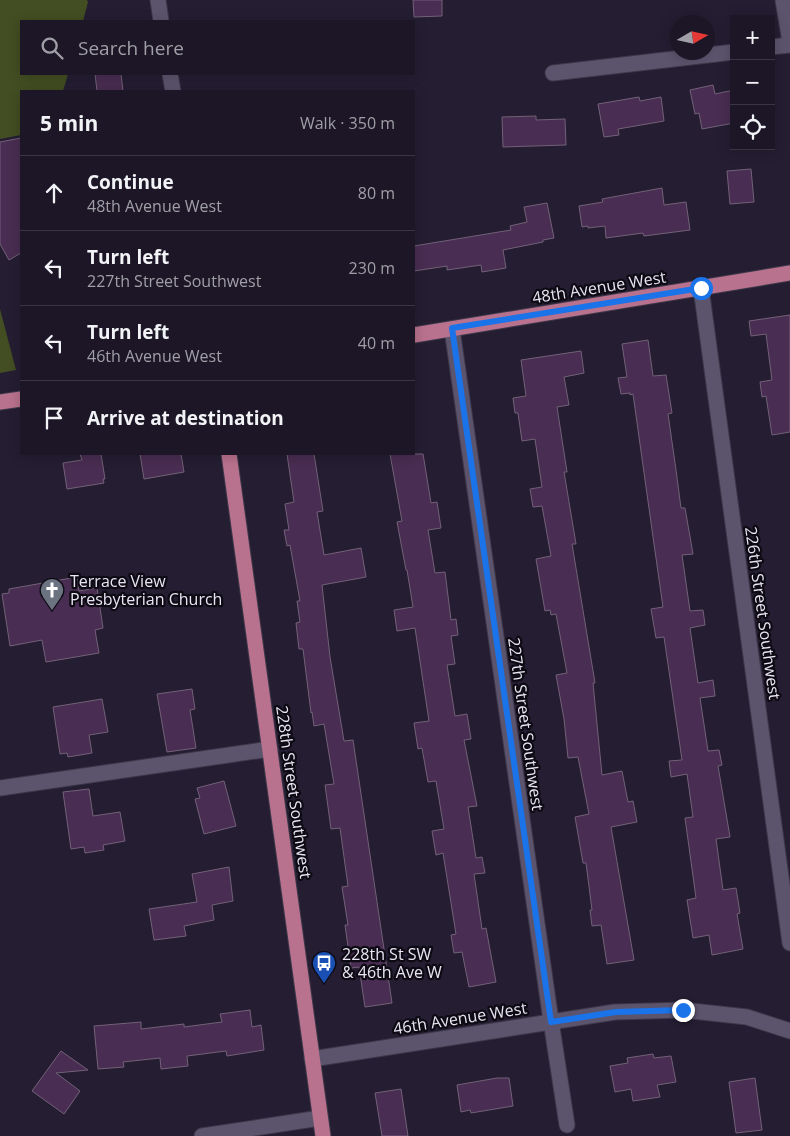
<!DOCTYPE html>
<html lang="en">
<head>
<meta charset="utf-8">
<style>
	:root { --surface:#1c1626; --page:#251f2e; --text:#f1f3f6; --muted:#a09fa7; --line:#3a3543 }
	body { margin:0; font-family:"Open Sans",sans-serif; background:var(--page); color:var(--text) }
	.controls { position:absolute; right:15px; top:15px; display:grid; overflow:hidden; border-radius:0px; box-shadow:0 2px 12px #0003 }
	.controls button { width:45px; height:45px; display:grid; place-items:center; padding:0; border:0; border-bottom:1px solid var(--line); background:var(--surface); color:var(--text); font:25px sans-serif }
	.compass { position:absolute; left:670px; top:15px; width:45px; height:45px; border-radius:50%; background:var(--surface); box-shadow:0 2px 12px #0003; rotate:81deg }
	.stop { position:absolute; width:15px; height:15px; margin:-11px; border:4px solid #1a73e8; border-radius:50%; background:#fff }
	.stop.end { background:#1a73e8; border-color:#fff; box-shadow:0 1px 5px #0008 }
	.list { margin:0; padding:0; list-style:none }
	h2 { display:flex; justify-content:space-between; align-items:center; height:65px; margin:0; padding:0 20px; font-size:21px }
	h2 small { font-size:16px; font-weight:400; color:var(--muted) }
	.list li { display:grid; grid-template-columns:32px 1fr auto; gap:15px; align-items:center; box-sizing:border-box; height:75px; padding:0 20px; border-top:1px solid var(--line) }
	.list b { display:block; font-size:19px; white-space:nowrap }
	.list p { margin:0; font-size:16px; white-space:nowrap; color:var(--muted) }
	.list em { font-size:16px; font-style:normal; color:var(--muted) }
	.icon { flex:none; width:28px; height:28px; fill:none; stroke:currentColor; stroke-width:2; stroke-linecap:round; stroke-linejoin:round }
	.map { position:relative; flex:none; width:790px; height:1136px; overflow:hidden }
	.search { position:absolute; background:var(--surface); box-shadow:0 2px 12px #0003; left:20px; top:20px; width:395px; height:55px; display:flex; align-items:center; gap:12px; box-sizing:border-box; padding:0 18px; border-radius:0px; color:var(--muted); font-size:19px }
	.panel { position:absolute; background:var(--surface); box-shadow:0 2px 12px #0003; left:20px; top:90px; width:395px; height:365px; border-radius:0px }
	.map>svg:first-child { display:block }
	.green { fill:#434e22 }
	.building { fill:#492d52; stroke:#726178 }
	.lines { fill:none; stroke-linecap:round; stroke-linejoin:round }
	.minor-casing { stroke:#3e384a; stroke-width:17 }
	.major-casing { stroke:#3e384a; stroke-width:17 }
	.minor { stroke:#5c546d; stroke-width:15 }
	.major { stroke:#b9728d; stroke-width:15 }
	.route { stroke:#1a73e8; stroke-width:6 }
	.labels { text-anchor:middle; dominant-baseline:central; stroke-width:4.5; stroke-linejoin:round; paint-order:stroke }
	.street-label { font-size:16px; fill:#e9e5f4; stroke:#0d0a13 }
	.poi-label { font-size:16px; fill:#e9e5f4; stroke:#0d0a13; text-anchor:start }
</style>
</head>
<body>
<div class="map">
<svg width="790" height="1136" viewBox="0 0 790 1136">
	<rect width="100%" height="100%" fill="#251e33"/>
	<g class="green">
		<path d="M0,0H87L88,2L83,21H21V74H68L63,91H21V135L0,139Z"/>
		<path d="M0,309L16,370L0,373Z"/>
	</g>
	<g class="building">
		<path d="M413,0H442V16L414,17Z"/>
		<path d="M95,74H121L123,91H97Z"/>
		<path d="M713,85L715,94L734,90V123L702,129L699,113L695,114L690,90Z"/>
		<path d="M639,97L640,101L661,97L664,121L618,129L619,135L604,137L598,104Z"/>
		<path d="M536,116V120L565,119L566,145L503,147L502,117Z"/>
		<path d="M21,138V253L9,260L0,244V142Z"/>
		<path d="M751,169L754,202L730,204L727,171Z"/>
		<path d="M662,188L664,205L686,202L690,230L644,236L643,233L606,238L605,226L588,228V226L582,227L579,206L603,202L602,199Z"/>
		<path d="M547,203L554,238L543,240V242L503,250L506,268L482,272L481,265L447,270V266L414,271V246L511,230L510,226L527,222L524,207Z"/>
		<path d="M790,315V432L772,435L766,396L762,397L760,382L772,380L766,334L751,336L749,321Z"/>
		<path d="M648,340L653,376L666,375L672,413L668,414L676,470L681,508H685L693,554L682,555L690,611L703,610L705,625L690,628L698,683L713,680L715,696L700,698L708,751L719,750L722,765L718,766L730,837L716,839L723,890L736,888L740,913L737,914L743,949L712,955L709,935L693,938L687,900L696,898L685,818L693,817L687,774L671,777L669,761L682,760L664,637L656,638L651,609L663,607L654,544L633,394L630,395V393L621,394L618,378L627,377L622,344Z"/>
		<path d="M581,351L584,373L564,377L569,405L557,407L567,472H564L576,544H572L595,683H593L602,775L622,771L628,802L633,801L637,822L611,827L634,960L607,964L601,925L592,926L590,910H592L586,863H583L575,817L589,814L578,757L568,758L564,719L556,675L567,673L556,614L551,615L550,610L545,611L536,559L551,556L542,506L533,507L530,489L542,487L535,439L522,441L518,413H515L513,398L526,396L521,360Z"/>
		<path d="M80,454H101L105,479H103L104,483L67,489L63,463L82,460Z"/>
		<path d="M140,454H181L184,472L144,479Z"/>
		<path d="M287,454H314L323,511L317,512L324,555L361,548L366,577L322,585L330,657L344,741L353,740L392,1003L365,1007L359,967L351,968L345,925H348L342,887L348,886L340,828L331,829L325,785L334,784L324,724L314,726L312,712L311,713L303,649H299L296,623L300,622L297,601H300L290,545L287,546L284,530H289L285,504L294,502Z"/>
		<path d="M390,454H423L431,503L437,502L441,528L428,530L435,573L445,572L451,620L456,619L458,635L451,636L455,664L447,665L455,716L467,714L471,739L464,740L477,806L468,807L476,858L482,857L485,873L474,874L482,929L486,928L496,982L469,987L462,952L454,953L451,935L456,934L443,853L436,855L432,831L444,829L436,781L428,782L422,748L418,749L414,723L429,721L415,628L397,631L394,610L413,607L407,570H406L397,522L402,521Z"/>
		<path d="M77,577L79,591L97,588L103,628L95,630L99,653L46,662L42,640L10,646L2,594L9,593V589Z"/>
		<path d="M192,689L195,709L190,710L196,748L167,752L157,694Z"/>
		<path d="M102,699L108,732L89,735L92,753L68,757L67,753L60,754L53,707Z"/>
		<path d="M224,781L236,826L204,834L195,799L200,798L197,788Z"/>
		<path d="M89,789L93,816L120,812L125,841L103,845L104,850L85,853L84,847L71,849L63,792Z"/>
		<path d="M229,867L233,901L212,905L214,920L184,926L186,936L154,940L149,909L197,902L192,874Z"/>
		<path d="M250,1010L252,1027L261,1025L264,1050L227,1056L226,1051L187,1056L188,1066L161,1069L160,1058L123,1062L124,1067L98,1069L94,1026L141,1022V1029L184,1024V1027L222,1022L220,1014Z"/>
		<path d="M61,1051L88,1070L56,1073L80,1091L64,1114L32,1091Z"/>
		<path d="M653,1054L654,1058L671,1056L676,1082L657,1085L660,1097L633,1101L631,1089L615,1092L610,1066L628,1063L627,1058Z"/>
		<path d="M497,1078H509L513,1106L471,1113L470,1110L461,1112L457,1085Z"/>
		<path d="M755,1078L762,1130L736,1133L729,1082Z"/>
		<path d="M401,1089L408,1136H382L375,1093Z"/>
	</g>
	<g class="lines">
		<g class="minor-casing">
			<g id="minor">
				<path d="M158,0L161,21"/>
				<path d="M783,0L790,42"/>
				<path d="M771,47L790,45"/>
				<path d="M553,73L734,52"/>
				<path d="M170,74L173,91"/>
				<path d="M701,288L790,943"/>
				<path d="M452,329L551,1021L567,1125"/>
				<path d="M0,788L270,749"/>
				<path d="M312,1059L615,1012L683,1010L747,1017L790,1031"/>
				<path d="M202,1136L320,1118"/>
			</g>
		</g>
		<g class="major-casing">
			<g id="major">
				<path d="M414,335L790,273"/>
				<path d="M0,402L21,399"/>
				<path d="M229,454L323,1136"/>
			</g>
		</g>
		<use href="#minor" class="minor"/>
		<use href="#major" class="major"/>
	</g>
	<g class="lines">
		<path class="route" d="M683,1010L616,1012L551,1022L452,328L701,288"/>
	</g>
	<defs>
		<g id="church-pin" transform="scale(1.25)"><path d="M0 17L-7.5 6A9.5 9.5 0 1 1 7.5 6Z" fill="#6b7280" stroke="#0d0a13"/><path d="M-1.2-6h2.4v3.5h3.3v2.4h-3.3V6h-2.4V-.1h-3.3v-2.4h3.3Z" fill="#fff"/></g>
		<g id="bus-pin" transform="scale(1.25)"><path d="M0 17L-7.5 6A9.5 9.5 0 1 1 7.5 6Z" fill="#1a4fb4" stroke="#0d0a13"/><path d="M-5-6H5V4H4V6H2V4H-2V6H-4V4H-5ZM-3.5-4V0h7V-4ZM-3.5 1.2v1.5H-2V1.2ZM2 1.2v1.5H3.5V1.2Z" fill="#fff"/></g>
	</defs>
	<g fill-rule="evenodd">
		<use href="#church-pin" x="52" y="590"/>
		<use href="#bus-pin" x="324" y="963"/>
	</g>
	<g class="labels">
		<g class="street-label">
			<text transform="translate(599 287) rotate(-9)">48th Avenue West</text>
			<text transform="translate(763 613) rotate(82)">226th Street Southwest</text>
			<text transform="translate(526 724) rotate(82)">227th Street Southwest</text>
			<text transform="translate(294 792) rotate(82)">228th Street Southwest</text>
			<text transform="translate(460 1018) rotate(-9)">46th Avenue West</text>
		</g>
		<g class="poi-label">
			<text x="70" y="581">Terrace View<tspan x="70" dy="18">Presbyterian Church</tspan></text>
			<text x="342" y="954">228th St SW<tspan x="342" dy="18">&amp; 46th Ave W</tspan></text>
		</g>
	</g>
</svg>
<div class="controls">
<button>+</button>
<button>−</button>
<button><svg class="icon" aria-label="locate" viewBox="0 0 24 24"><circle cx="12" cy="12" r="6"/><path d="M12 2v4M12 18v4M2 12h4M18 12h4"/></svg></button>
</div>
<svg class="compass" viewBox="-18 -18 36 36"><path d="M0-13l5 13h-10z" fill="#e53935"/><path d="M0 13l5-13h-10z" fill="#a09fa7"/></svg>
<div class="stop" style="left:701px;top:288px"></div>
<div class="stop end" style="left:683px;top:1010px"></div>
<div class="search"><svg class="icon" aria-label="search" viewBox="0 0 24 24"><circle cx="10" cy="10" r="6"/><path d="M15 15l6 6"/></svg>Search here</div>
<section class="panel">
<h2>5 min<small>Walk · 350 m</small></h2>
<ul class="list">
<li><svg class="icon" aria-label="ahead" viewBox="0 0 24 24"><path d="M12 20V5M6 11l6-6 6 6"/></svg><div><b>Continue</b><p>48th Avenue West</p></div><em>80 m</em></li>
<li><svg class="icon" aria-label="left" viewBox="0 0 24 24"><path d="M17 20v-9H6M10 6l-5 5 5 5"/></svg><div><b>Turn left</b><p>227th Street Southwest</p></div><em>230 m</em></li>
<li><svg class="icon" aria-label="left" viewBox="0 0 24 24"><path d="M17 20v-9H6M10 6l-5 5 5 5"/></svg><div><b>Turn left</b><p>46th Avenue West</p></div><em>40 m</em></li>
<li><svg class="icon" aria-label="arrive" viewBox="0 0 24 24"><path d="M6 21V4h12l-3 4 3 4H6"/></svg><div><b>Arrive at destination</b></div></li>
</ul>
</section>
</div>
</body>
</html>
